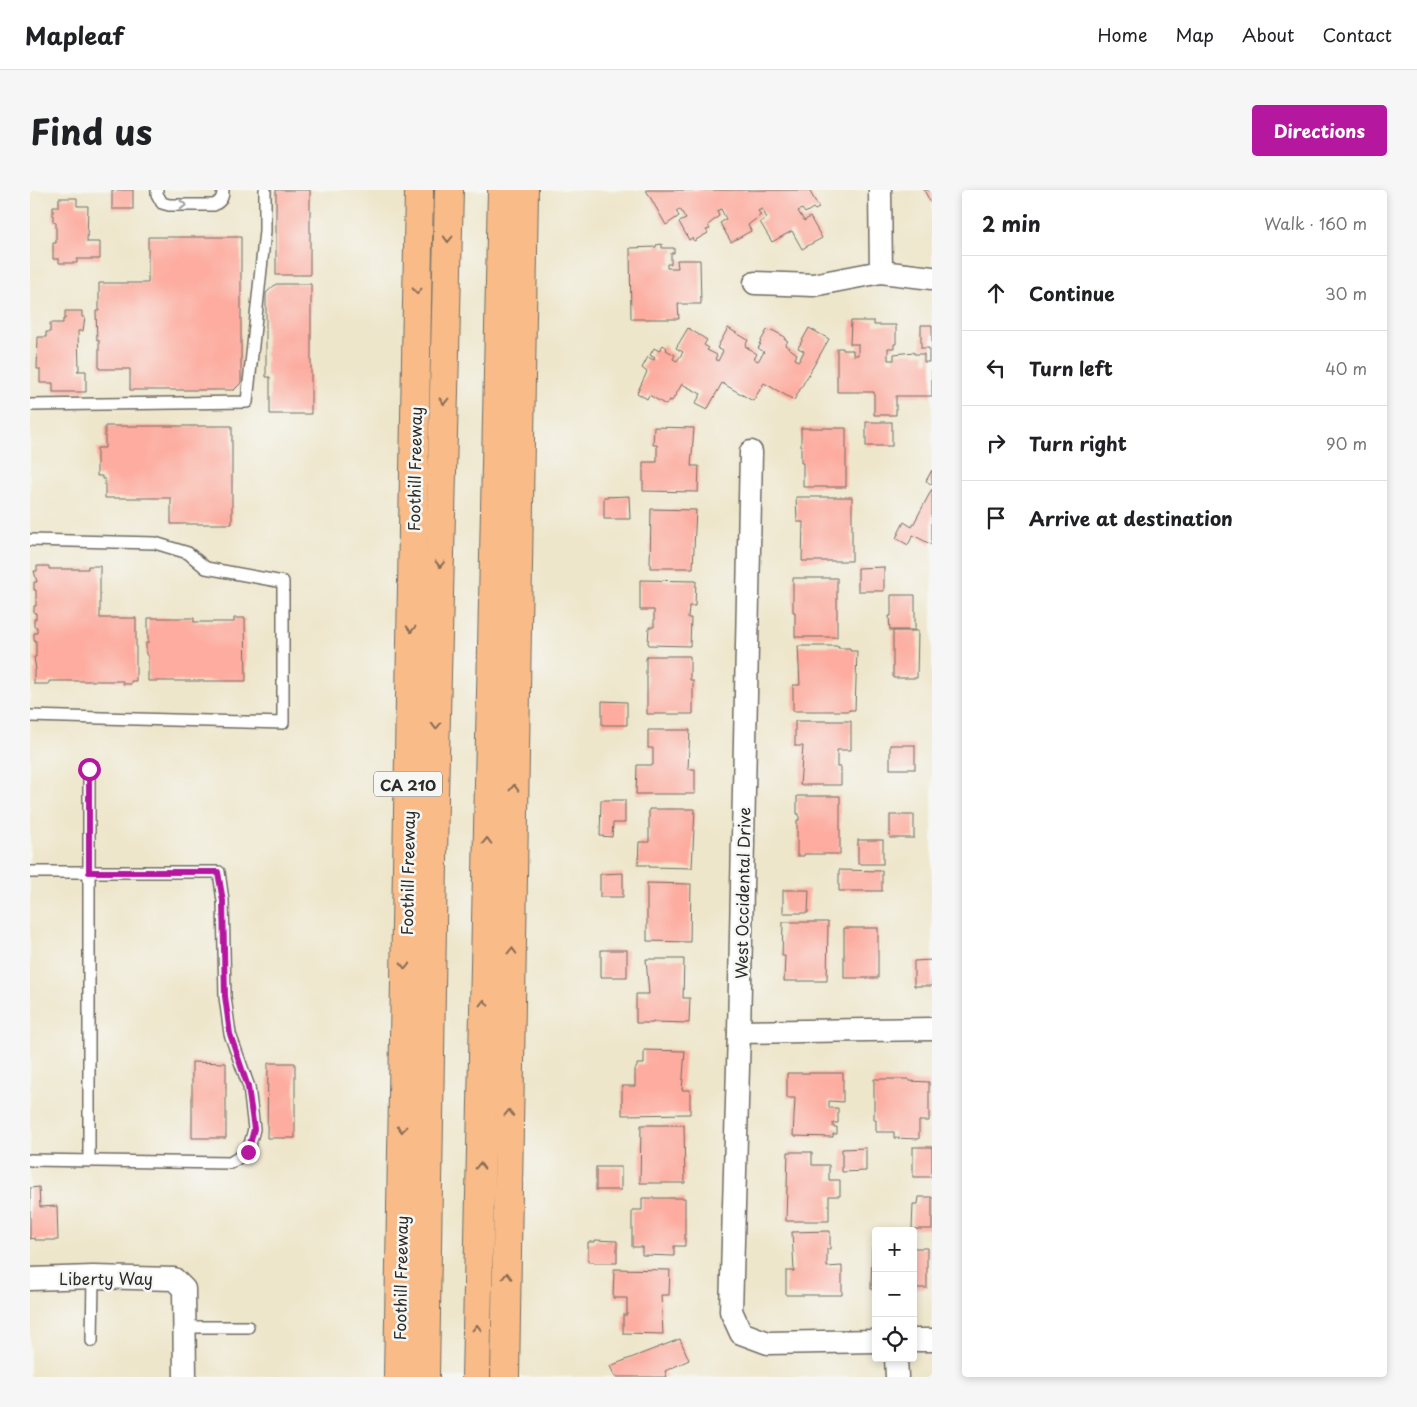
<!DOCTYPE html>
<html lang="en">
<head>
<meta charset="utf-8">
<style>
	:root { --surface:#fff; --page:#f6f6f6; --text:#202124; --muted:#757577; --line:#e0e0e0; --accent:#b5179e }
	body { margin:0; font-family:"Playpen Sans",sans-serif; background:var(--page); color:var(--text) }
	.controls { position:absolute; right:15px; bottom:15px; display:grid; overflow:hidden; border-radius:5px; box-shadow:0 2px 8px #0003 }
	.controls button { width:45px; height:45px; display:grid; place-items:center; padding:0; border:0; border-bottom:1px solid var(--line); background:var(--surface); color:var(--text); font:25px sans-serif }
	.stop { position:absolute; width:15px; height:15px; margin:-11px; border:4px solid #b5179e; border-radius:50%; background:#fff }
	.stop.end { background:#b5179e; border-color:#fff; box-shadow:0 1px 5px #0008 }
	.list { margin:0; padding:0; list-style:none }
	h2 { display:flex; justify-content:space-between; align-items:center; height:65px; margin:0; padding:0 20px; font-size:21px }
	h2 small { font-size:16px; font-weight:400; color:var(--muted) }
	.list li { display:grid; grid-template-columns:32px 1fr auto; gap:15px; align-items:center; box-sizing:border-box; height:75px; padding:0 20px; border-top:1px solid var(--line) }
	.list b { display:block; font-size:19px; white-space:nowrap }
	.list em { font-size:16px; font-style:normal; color:var(--muted) }
	.icon { flex:none; width:28px; height:28px; fill:none; stroke:currentColor; stroke-width:2; stroke-linecap:round; stroke-linejoin:round }
	.map { position:relative; flex:none; width:902px; height:1187px; overflow:hidden; border-radius:5px }
	header { display:flex; align-items:center; gap:30px; box-sizing:border-box; height:70px; padding:0 25px; background:var(--surface); border-bottom:1px solid var(--line) }
	header strong { font-size:24px }
	nav { display:flex; gap:28px; margin-inline-start:auto; font-size:18px }
	.intro { display:flex; align-items:center; justify-content:space-between; box-sizing:border-box; height:120px; padding:0 30px }
	h1 { margin:0; font-size:35px }
	.button { padding:12px 22px; border-radius:5px; background:var(--accent); color:#fff; font-size:18px; font-weight:700 }
	main { display:flex; gap:30px; padding:0 30px }
	aside { flex:1; background:var(--surface); border-radius:5px; box-shadow:0 2px 8px #0003 }
	.map>svg:first-child { display:block }
	.building { fill:#fdac9f }
	.lines { fill:none; stroke-linecap:round; stroke-linejoin:round }
	.lane-casing { stroke:#6f6c63; stroke-width:14 }
	.street-casing { stroke:#6f6c63; stroke-width:25 }
	.highway-casing { stroke:#6f6c63; stroke-width:30 }
	.lane { stroke:#fff; stroke-width:11 }
	.street { stroke:#fff; stroke-width:22 }
	.highway { stroke:#f9bc89; stroke-width:28 }
	.oneway { stroke:#a0a0a0 }
	.oneway2 { stroke:#886c55 }
	.route { stroke:#b5179e; stroke-width:6 }
	.labels { text-anchor:middle; dominant-baseline:central; stroke-width:5; stroke-linejoin:round; paint-order:stroke }
	.shield { fill:#f6f6f2; stroke:#686867; stroke-width:1 }
	.shield-label { font-size:15px; font-weight:bold; fill:#2b2b2b }
	.street-label { font-size:16px; fill:#2b2b2b; stroke:#f6f6f2 }
</style>
</head>
<body>
<header>
<strong>Mapleaf</strong>
<nav><a>Home</a><a>Map</a><a>About</a><a>Contact</a></nav>
</header>
<div class="intro"><h1>Find us</h1><a class="button">Directions</a></div>
<main>
<div class="map">
<svg width="902" height="1187" viewBox="0 0 902 1187">
	<rect width="100%" height="100%" fill="#f6f6f2"/>
	<filter id="ink" filterUnits="userSpaceOnUse"><feTurbulence type="fractalNoise" baseFrequency=".02" numOctaves="2"/><feDisplacementMap in="SourceGraphic" scale="10" xChannelSelector="R" yChannelSelector="G"/><feConvolveMatrix kernelMatrix="1 2 1 2 8 2 1 2 1" color-interpolation-filters="sRGB"/></filter>
	<filter id="wash" filterUnits="userSpaceOnUse"><feTurbulence type="fractalNoise" baseFrequency=".0096" numOctaves="4" result="noise"/><feDisplacementMap in="SourceGraphic" scale="20" xChannelSelector="R" yChannelSelector="G"/><feGaussianBlur stdDeviation="1.12" result="paint"/><feColorMatrix in="noise" values="0 0 0 0 0 0 0 0 0 0 0 0 0 0 0 0 0 1.4 0 .05"/><feComposite in="paint" operator="in"/></filter>
	<g filter="url(#wash)">
		<rect width="100%" height="100%" fill="#eee6cb"/>
		<g id="blocks">
			<g class="building">
				<rect x="82" y="0" width="21" height="19"/>
				<rect x="246" y="0" width="34" height="85"/>
				<path d="M616,0H779L789,18L785,20L783,18L775,23L772,19L768,21L774,31L780,27L792,48L772,59L762,41L742,52L730,32L737,28L732,19L728,21L731,25L718,35L721,41L701,52L690,33L696,29L691,19L687,21L689,26L678,35L680,39L676,40L678,43L664,51L662,48L659,50L649,32L656,29L650,19L646,21L649,26L636,35Z"/>
				<path d="M894,0H902V15Z"/>
				<path d="M29,8H47V16H58L57,52H70V69H47V73H29V69H23V53H26V32H23V16H29Z"/>
				<path d="M118,47H211V193L204,200H100V179H69V150H67L66,121H69V93H118Z"/>
				<path d="M632,54V58H644V63H641V74H637V78H648L647,70H670L671,114H648L649,129H601L600,58L626,57V55Z"/>
				<path d="M246,94H281V224H240V187H236V103Z"/>
				<path d="M35,121H52V127H55L53,141H48L49,180L47,181H56V202H23V193H10V179H7L8,147H16V142H20V133H33V129H35Z"/>
				<path d="M821,131H844V135H866V154H864V158H858V170H864V164L884,162V164H894V172H899V158H891V135H902V206H866V225H844V202H807V158H813V160H823V165H828V154H820Z"/>
				<path d="M658,138L677,150L674,155L679,158L677,160L687,165L685,169L688,171L693,161L687,158L698,138L718,150L715,156L727,164L724,169L728,171L734,162L728,158L731,154H729L737,140L740,142L742,140L755,147L754,149L758,151L755,155L767,164L765,169L769,171L774,161L768,158L779,138L799,149L764,210L734,193L723,211L692,193L677,220L665,214L671,204L652,194L642,211L639,210L636,215L619,205L617,209L607,203L617,182L612,178L618,167L624,170L625,168L620,165L624,158L629,161L633,155L637,158L636,160L645,165L643,169L647,171L653,162L646,158Z"/>
				<rect x="836" y="232" width="26" height="24"/>
				<path d="M75,236H202V334H141V308H75V289H72V286H67V258H75Z"/>
				<path d="M624,237L664,238L661,276H669L668,302L613,301V272H627V255H623Z"/>
				<path d="M771,238H816V297H773V273H771Z"/>
				<path d="M902,280V295L896,291Z"/>
				<path d="M902,299V355L883,345L878,355L866,348L874,332L882,337Z"/>
				<path d="M599,306L600,329H574V307Z"/>
				<path d="M766,307H822V371H772L773,332H767Z"/>
				<path d="M621,319L666,320L663,378H620Z"/>
				<path d="M7,376H19V379H58V376H70V428H106V491H101V494H93V491H19V494H4V480H6L4,467H6V451H4V443H7V437H4V429H6V423H4V416H6V400H4V392H7L4,381H7Z"/>
				<path d="M854,377V401H828V378Z"/>
				<path d="M763,388H807V447H765V422H763Z"/>
				<path d="M610,390L666,391L665,416H659L658,428H661L660,456L619,455L618,453L619,437H624V420H610Z"/>
				<path d="M861,405H885V440H860L859,426H861Z"/>
				<path d="M118,428H164V432H204V428H215L216,491H118V465H116V453H118Z"/>
				<path d="M863,441H888L887,488H863Z"/>
				<path d="M768,456H808V458H820V461H827L825,520H819V521H763V495H770Z"/>
				<path d="M617,466H660V490H663V524H617V485H616V468H617Z"/>
				<path d="M572,511L597,512V535H572Z"/>
				<path d="M765,531H821V560H807V577H811V595H770L773,556H765Z"/>
				<path d="M618,540H660L658,579H665V604H606L607,575H623V558H618Z"/>
				<rect x="860" y="555" width="25" height="24"/>
				<path d="M767,606H810V664H774V666H767V630H769V624H767Z"/>
				<path d="M571,610H595V633H583L582,647L570,646Z"/>
				<path d="M619,619H665L662,678L619,677V675H608L609,652H619Z"/>
				<rect x="860" y="625" width="24" height="23"/>
				<rect x="828" y="650" width="25" height="24"/>
				<path d="M809,680L852,681V701H809Z"/>
				<path d="M593,683V707H570V684Z"/>
				<path d="M617,693L661,694L660,752L617,751Z"/>
				<path d="M753,700H779L778,723H753Z"/>
				<path d="M753,732H798L797,791H754L755,766H752Z"/>
				<rect x="814" y="738" width="34" height="50"/>
				<rect x="571" y="760" width="26" height="27"/>
				<path d="M616,769H654L653,808H660L659,833L623,832V833H606V804H619Z"/>
				<path d="M902,770V796H884V771Z"/>
				<path d="M614,860L655,861L652,900H660V924L592,925V896H605V879L607,877V874H614Z"/>
				<path d="M162,872L196,873V948H162Z"/>
				<path d="M238,873H265V948H237Z"/>
				<path d="M757,883H813V912L799,911V918H808V933H803V937H807V944H803V947L763,946L765,908H757Z"/>
				<path d="M844,889H879V891L899,892V931H889V949L864,948V942H846V930H844Z"/>
				<path d="M611,935H654L655,993H610Z"/>
				<rect x="883" y="957" width="19" height="30"/>
				<path d="M836,958V981L812,982V959Z"/>
				<path d="M758,962H782V975H799V990H810V1006H799V1031H756Z"/>
				<rect x="566" y="977" width="25" height="23"/>
				<path d="M9,997L10,1017L27,1016L28,1050H5V1048L0,1049V998Z"/>
				<path d="M889,1007H902V1039H882L883,1014H888Z"/>
				<path d="M612,1008H655V1056H644V1066L612,1065V1057H602V1020H612Z"/>
				<path d="M800,1041V1059H797V1077L812,1076V1105H756V1081H764L762,1042Z"/>
				<path d="M844,1048H846V1099H841L842,1057H844Z"/>
				<path d="M565,1050L587,1051V1073H564V1072H558V1052H565Z"/>
				<rect x="883" y="1058" width="14" height="40"/>
				<path d="M584,1079L640,1080L639,1105H631L633,1144L593,1143V1125H597V1108H583Z"/>
				<path d="M650,1149L659,1170L635,1181L637,1187H585L580,1176Z"/>
			</g>
		</g>
	</g>
	<g filter="url(#ink)">
		<use href="#blocks" fill-opacity="0" stroke="#6f6c63" stroke-width="1"/>
		<g class="lines">
			<g class="lane-casing">
				<g id="lane">
					<path d="M127,0V4L132,13L139,15H184C191,11 193,8 193,0"/>
					<path d="M0,215L217,212L235,41V0"/>
					<path d="M0,350L125,353L158,363L176,378L253,392V533L0,526"/>
					<path d="M0,682H189L193,711L195,807L200,844L219,897L224,939L218,962L200,973L0,970"/>
					<path d="M59,970V579"/>
					<path d="M155,1137H218"/>
					<path d="M62,1151L63,1087"/>
				</g>
			</g>
			<g class="street-casing">
				<g id="street">
					<path d="M850,0L851,82"/>
					<path d="M725,93L783,95L851,82L902,88"/>
					<path d="M721,262L709,842L701,1121L711,1143L738,1153L846,1151"/>
					<path d="M709,842L902,839"/>
					<path d="M0,1089L63,1087L144,1089L154,1099L155,1187"/>
					<path d="M883,1150H902"/>
					<path d="M866,1168L867,1187"/>
				</g>
			</g>
			<g class="highway-casing">
				<g id="highway">
					<path d="M368,1187L389,0"/>
					<path d="M395,1187L404,606L419,0"/>
					<path d="M446,1187L472,0"/>
					<path d="M475,1187L494,0"/>
				</g>
			</g>
			<use href="#lane" class="lane"/>
			<use href="#street" class="street"/>
			<use href="#highway" class="highway"/>
		</g>
		<defs><path id="oneway-chevron" d="M-2-3.5L2.5 0L-2 3.5" fill="none" stroke-width="1.6" stroke-linecap="round" stroke-linejoin="round" transform="scale(1.25)"/></defs>
		<use class="oneway" href="#oneway-chevron" transform="translate(153 15)"/>
		<g class="oneway2">
			<use href="#oneway-chevron" transform="translate(418 49) rotate(91)"/>
			<use href="#oneway-chevron" transform="translate(387 101) rotate(91)"/>
			<use href="#oneway-chevron" transform="translate(414 211) rotate(91)"/>
			<use href="#oneway-chevron" transform="translate(410 374) rotate(91)"/>
			<use href="#oneway-chevron" transform="translate(381 439) rotate(91)"/>
			<use href="#oneway-chevron" transform="translate(406 536) rotate(91)"/>
			<use href="#oneway-chevron" transform="translate(484 598) rotate(-89)"/>
			<use href="#oneway-chevron" transform="translate(457 651) rotate(-89)"/>
			<use href="#oneway-chevron" transform="translate(482 761) rotate(-89)"/>
			<use href="#oneway-chevron" transform="translate(375 776) rotate(91)"/>
			<use href="#oneway-chevron" transform="translate(454 813) rotate(-89)"/>
			<use href="#oneway-chevron" transform="translate(479 923) rotate(-89)"/>
			<use href="#oneway-chevron" transform="translate(372 939) rotate(91)"/>
			<use href="#oneway-chevron" transform="translate(450 976) rotate(-89)"/>
			<use href="#oneway-chevron" transform="translate(477 1086) rotate(-89)"/>
			<use href="#oneway-chevron" transform="translate(447 1138) rotate(-89)"/>
		</g>
	</g>
	<g class="lines" filter="url(#ink)">
		<path class="route" d="M59,579V682H188L193,711L195,806L200,844L218,897L224,939L218,962"/>
	</g>
	<g class="labels">
		<rect class="shield" x="344" y="581.5" width="68" height="25" rx="4"/>
		<g class="shield-label">
			<text x="378" y="594">CA 210</text>
		</g>
		<g class="street-label">
			<text transform="translate(384 279) rotate(-89)">Foothill Freeway</text>
			<text transform="translate(377 683) rotate(-89)">Foothill Freeway</text>
			<text transform="translate(712 703) rotate(-89)">West Occidental Drive</text>
			<text x="76" y="1088">Liberty Way</text>
			<text transform="translate(370 1088) rotate(-89)">Foothill Freeway</text>
		</g>
	</g>
</svg>
<div class="controls">
<button>+</button>
<button>−</button>
<button><svg class="icon" aria-label="locate" viewBox="0 0 24 24"><circle cx="12" cy="12" r="6"/><path d="M12 2v4M12 18v4M2 12h4M18 12h4"/></svg></button>
</div>
<div class="stop" style="left:59px;top:579px"></div>
<div class="stop end" style="left:218px;top:962px"></div>
</div>
<aside>
<h2>2 min<small>Walk · 160 m</small></h2>
<ul class="list">
<li><svg class="icon" aria-label="ahead" viewBox="0 0 24 24"><path d="M12 20V5M6 11l6-6 6 6"/></svg><div><b>Continue</b></div><em>30 m</em></li>
<li><svg class="icon" aria-label="left" viewBox="0 0 24 24"><path d="M17 20v-9H6M10 6l-5 5 5 5"/></svg><div><b>Turn left</b></div><em>40 m</em></li>
<li><svg class="icon" aria-label="right" viewBox="0 0 24 24"><path d="M7 20v-9h11M14 6l5 5-5 5"/></svg><div><b>Turn right</b></div><em>90 m</em></li>
<li><svg class="icon" aria-label="arrive" viewBox="0 0 24 24"><path d="M6 21V4h12l-3 4 3 4H6"/></svg><div><b>Arrive at destination</b></div></li>
</ul>
</aside>
</main>
</body>
</html>
